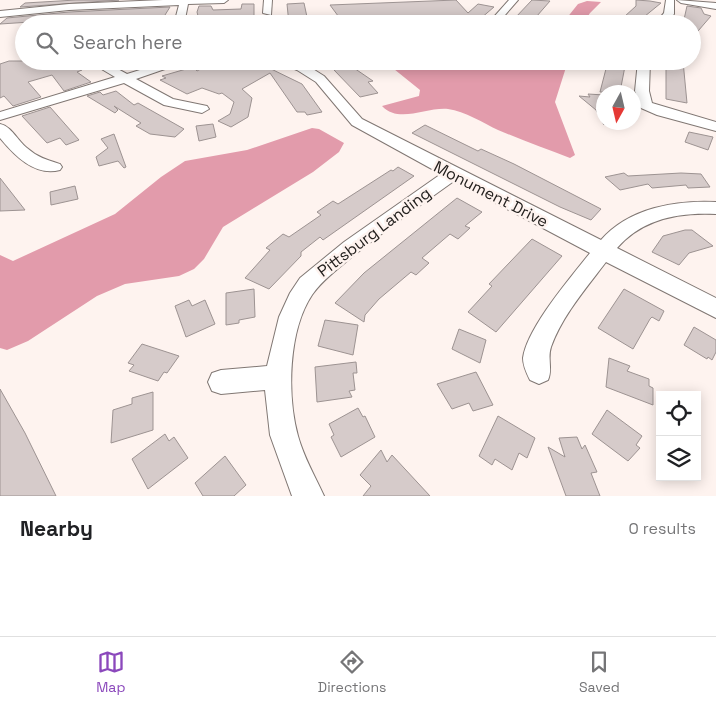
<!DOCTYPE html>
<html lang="en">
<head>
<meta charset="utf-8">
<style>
	:root { --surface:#fff; --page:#f6f6f6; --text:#202124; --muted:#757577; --line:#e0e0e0; --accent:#8b48bc }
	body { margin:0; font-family:"Space Grotesk",sans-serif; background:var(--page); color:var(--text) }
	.controls { position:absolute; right:15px; bottom:15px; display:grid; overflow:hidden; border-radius:0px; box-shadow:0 2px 12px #0003 }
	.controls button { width:45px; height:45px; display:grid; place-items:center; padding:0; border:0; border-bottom:1px solid var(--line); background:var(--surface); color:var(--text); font:25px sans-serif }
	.compass { position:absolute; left:596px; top:85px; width:45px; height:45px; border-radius:50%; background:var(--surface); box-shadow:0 2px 12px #0003; rotate:188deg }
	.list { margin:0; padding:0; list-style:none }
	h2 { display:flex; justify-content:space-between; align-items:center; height:65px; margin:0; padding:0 20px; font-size:21px }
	h2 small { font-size:16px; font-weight:400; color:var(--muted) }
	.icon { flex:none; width:28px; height:28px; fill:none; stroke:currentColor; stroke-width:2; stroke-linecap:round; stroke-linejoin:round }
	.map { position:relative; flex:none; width:716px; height:496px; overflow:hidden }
	.search { position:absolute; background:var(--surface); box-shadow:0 2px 12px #0003; left:15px; right:15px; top:15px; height:55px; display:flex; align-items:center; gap:12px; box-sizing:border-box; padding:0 18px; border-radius:28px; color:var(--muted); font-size:19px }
	.sheet { height:140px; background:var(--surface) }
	nav { display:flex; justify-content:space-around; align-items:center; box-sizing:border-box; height:70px; border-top:1px solid var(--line); background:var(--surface); font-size:14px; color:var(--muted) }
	nav a { display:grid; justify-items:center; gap:2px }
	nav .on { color:var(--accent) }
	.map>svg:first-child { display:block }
	.water { fill:#e29bab }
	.building { fill:#d6cbca; stroke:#9d9392 }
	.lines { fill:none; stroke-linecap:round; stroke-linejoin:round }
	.minor-casing { stroke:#807773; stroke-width:2 }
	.minor { fill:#fff; fill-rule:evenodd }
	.labels { text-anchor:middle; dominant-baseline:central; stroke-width:5; stroke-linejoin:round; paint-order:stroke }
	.street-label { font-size:16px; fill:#24211f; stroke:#fef3ef }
</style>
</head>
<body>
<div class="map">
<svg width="716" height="496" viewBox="0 0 716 496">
	<rect width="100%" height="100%" fill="#fef3ef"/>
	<g class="water">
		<path d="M587,1L601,2L590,13L583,24H562L578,4Z"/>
		<path d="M384,61H568L555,102L575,155L570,158C546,149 522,140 498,130C483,123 465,111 448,109C426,107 399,124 382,106L419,96L420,90Z"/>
		<path d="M312,128L319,129L344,143L339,152L313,172L223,227L204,259L194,269L179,276L125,284L97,296L28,341L7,350L0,348V255L13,261L115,214L161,177L185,161L247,150Z"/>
	</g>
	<g class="building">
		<path d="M76,0H119L20,7L25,3Z"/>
		<path d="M456,0L468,13L478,4L494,7L480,19L398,24H344L330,5Z"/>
		<path d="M532,0L550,1L530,24H510L518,18H515Z"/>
		<path d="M636,0L650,1L661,3L639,21L624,17L636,6Z"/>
		<path d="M304,3L307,17L289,24L287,4Z"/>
		<path d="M242,4H254V24H200L197,12L199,6H211L213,10L241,9Z"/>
		<path d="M687,6L701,8L704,14L711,16L692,38V24H683Z"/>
		<path d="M170,7L160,23H127L104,21L107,17L0,24L7,18L69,12Z"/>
		<path d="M9,61H63L82,70L77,72L91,82L64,91L52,75L28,82L41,97L13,106L4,96L0,98V64Z"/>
		<path d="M215,61H241L267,69L265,66L302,84L322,112L307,115L305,112H297L270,73L242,89L252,98L248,117L231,127L218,121L230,114L234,102L222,93L219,94L202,88L187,94L160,80L166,78L162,76L193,67L197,71Z"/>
		<path d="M608,61H626L620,92H600Z"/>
		<path d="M666,61H683L687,103L666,99Z"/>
		<path d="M351,66L373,81L368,82L378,93L360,97L334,70Z"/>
		<path d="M116,91L134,105L138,103L184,129L175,137L150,134L136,126L141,123L114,106L118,110L115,113L87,96L100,92L103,95Z"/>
		<path d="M588,94L604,95V125L596,110L579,96L590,97Z"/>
		<path d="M50,107L79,140L66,145L60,138L47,143L22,116Z"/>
		<path d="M213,124L216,137L199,141L196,126Z"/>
		<path d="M425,125L478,151L481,149L514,164L601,209L591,220L560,207L412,133Z"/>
		<path d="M689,132L713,137L708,150L685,142Z"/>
		<path d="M114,134L126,167L124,168L118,161L99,166L96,157L108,148L101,139Z"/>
		<path d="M398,167L414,176L323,240L320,237L301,252V256L269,289L245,278L270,250L266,248L283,234L289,237L321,215L317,212L333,201L338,204L391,170L393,171Z"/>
		<path d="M624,173L628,176L681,173L701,174L710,187L688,188L686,185L652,188L648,184L620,190L605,177Z"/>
		<path d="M0,178L25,210L0,211Z"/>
		<path d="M75,186L78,199L51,205L50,192Z"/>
		<path d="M457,198L482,212L465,226L470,228L458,239L450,234L422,258L429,263L416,275L411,272L379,299L365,315L364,322L335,303L364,273Z"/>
		<path d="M685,230H692L713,246L689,253L679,265L652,252L663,236Z"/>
		<path d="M532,239L562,256L496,332L468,312L492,286L489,284Z"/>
		<path d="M254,289L255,317L239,320V323L226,325V293Z"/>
		<path d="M624,289L664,311L659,321L652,317L650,319L633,349L598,328Z"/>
		<path d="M189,300L192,306L205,300L215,324L186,337L175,306Z"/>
		<path d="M325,320L358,325L353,355L318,346Z"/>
		<path d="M694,327L716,340V352L712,360L708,357L707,359L684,345Z"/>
		<path d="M459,329L486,340L480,363L452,349Z"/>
		<path d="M142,344L179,356L167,373L164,372L158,381L129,371L134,365L128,363Z"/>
		<path d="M609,358L630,366L627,371L649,379V386L653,388V405L606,387Z"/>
		<path d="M356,362L357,373H353L355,390L349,391L352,397L317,402L315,367Z"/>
		<path d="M476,372L493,405L473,411L469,403L452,409L437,384Z"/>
		<path d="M0,389L25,433L56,496H0Z"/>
		<path d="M153,392V430L111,443L113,410L132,404V398Z"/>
		<path d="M358,408L363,417L365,416L375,437L341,457L331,437L334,435L329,424Z"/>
		<path d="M607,410L642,436L636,445L640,448L628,461L592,434Z"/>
		<path d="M498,416L535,438L527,458L519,453L512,470L495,459L492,465L479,456Z"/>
		<path d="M165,434L169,441L174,437L188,458L148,489L132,459Z"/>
		<path d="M577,437L582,449L585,445L597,472L591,473L600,496H566L548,447L565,457L559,438Z"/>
		<path d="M381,450L387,462L392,455L430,496H363L371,486L360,475Z"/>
		<path d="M225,456L246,485L234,496H203L195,483Z"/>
	</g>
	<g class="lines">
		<g class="minor-casing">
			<g id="minor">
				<path d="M163,0H228L224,3L188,4L184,24H174L179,5L69,10L0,17V11L69,4Z"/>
				<path d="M264,0H272L271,15L263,13Z"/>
				<path d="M509,0H518L499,22L480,24L493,18Z"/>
				<path d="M666,0H674V14L666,24H655L664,13Z"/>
				<path d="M677,0L716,3V9L681,3Z"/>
				<path d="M88,61H103L127,74L169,61H188L136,79L173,99L207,106L209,109L202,113L164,105L124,83L0,120V112L115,77Z"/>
				<path d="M275,61H294L305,64L324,76L362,119L601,240C629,208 675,200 716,202V214C678,212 642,219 617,248L716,298V318L606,262C587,287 562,316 551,347C547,359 553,369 548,380L539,384L530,380C527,374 523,366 523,358C527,328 571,277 590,253L454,181C420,205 386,230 353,256C339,268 322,280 312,295C288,331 287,396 298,436C304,458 315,476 324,496H292L270,435L265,390L221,394L212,391L208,382L212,373L221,370L267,366L279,317L290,293L300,278L344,242L441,174L352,125L316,82L297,70Z"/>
				<path d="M638,61H650L649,91L652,103L716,122V131L657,115L641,108L635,91Z"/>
				<path d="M0,124C11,126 18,141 27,148C37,157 47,160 60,164L62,167L60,170C35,177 14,155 0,138Z"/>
			</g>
		</g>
		<use href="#minor" class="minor"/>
	</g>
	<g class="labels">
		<g class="street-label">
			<text transform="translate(491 194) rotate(27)">Monument Drive</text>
			<text transform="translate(374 232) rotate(-37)">Pittsburg Landing</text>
		</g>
	</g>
</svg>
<div class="controls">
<button><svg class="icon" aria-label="locate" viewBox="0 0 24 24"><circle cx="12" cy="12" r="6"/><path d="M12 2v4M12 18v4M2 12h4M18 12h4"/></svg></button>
<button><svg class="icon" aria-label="layers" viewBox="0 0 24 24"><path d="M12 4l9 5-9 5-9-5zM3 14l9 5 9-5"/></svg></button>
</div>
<svg class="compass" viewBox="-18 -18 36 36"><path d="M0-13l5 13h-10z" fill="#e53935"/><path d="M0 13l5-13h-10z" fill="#757577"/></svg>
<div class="search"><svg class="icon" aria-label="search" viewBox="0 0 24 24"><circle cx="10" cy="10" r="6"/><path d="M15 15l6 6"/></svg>Search here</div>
</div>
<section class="sheet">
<h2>Nearby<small>0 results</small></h2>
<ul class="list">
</ul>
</section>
<nav>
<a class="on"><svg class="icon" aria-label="map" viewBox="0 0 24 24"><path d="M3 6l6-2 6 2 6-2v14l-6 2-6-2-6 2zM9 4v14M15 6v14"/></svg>Map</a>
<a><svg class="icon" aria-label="directions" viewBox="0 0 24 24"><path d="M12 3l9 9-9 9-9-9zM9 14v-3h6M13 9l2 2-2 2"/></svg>Directions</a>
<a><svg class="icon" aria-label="saved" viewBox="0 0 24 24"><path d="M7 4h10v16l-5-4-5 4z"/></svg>Saved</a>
</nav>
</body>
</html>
